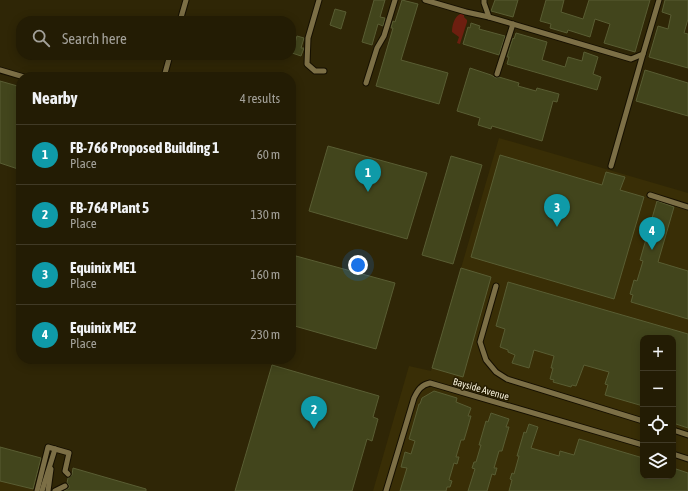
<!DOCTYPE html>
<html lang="en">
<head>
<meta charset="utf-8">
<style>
	:root { --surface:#231c04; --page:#2b250e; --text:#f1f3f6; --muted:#a3a19a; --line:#403a26; --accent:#8c9099 }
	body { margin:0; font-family:"Asap Condensed",sans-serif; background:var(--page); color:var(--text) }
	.controls { position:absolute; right:12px; bottom:12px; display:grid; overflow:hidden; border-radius:8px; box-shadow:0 2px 10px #0003 }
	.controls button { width:36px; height:36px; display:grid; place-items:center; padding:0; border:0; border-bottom:1px solid var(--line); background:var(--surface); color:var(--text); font:20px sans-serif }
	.you { position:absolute; left:358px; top:265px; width:14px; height:14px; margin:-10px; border:3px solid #fff; border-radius:50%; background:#1a73e8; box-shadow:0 0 0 6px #1a73e833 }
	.badge { display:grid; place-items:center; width:26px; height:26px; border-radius:50%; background:var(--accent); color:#fff; font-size:13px; font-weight:700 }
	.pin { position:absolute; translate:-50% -33px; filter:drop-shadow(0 1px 2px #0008) }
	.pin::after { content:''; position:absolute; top:21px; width:14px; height:12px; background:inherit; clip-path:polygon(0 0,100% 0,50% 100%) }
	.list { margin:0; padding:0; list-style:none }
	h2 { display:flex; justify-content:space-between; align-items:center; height:52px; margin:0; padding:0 16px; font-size:17px }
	h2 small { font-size:13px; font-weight:400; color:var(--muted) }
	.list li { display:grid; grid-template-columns:26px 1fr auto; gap:12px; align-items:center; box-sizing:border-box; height:60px; padding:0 16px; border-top:1px solid var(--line) }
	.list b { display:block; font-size:15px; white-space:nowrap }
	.list p { margin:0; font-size:13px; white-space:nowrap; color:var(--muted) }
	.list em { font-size:13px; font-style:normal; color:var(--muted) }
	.icon { flex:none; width:22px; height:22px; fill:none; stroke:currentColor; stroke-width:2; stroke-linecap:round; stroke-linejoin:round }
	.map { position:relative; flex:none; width:688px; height:491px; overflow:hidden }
	.search { position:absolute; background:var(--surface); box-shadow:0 2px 10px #0003; left:16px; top:16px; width:280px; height:44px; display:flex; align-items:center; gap:10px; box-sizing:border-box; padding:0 14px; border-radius:16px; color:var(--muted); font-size:15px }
	.panel { position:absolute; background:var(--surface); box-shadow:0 2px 10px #0003; left:16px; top:72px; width:280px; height:292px; border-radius:16px }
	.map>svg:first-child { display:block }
	.built { fill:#392e06; fill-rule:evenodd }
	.green { fill:#6d1f10 }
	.building { fill:#42451c; stroke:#595d33 }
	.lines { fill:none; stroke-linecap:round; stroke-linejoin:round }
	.lane-casing { stroke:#150f00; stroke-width:7 }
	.lane { stroke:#7c6f46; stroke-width:5 }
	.labels { text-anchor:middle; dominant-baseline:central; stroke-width:3; stroke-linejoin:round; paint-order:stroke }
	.street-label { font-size:10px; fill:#f7f1da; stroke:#251c00 }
</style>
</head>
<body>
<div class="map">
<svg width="688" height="491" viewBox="0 0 688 491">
	<rect width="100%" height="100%" fill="#2f2606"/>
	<g class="built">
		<path d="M499,138L688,193V491H373L409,366L431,371ZM643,338H673V476H643Z"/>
		<path d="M0,447L44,459L35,491H0Z"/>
	</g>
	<path class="green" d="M460,14H464V17L467,20V22L460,44L457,43L459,37L452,32C452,26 454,17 460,14Z"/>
	<g class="building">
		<path d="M374,0H385L380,17L385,18L383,26L378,24L372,45L362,42Z"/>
		<path d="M402,0L418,4L401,60L448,73L439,104L376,86L393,28H391L393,21L395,22Z"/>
		<path d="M495,0H518L513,17L491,11Z"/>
		<path d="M546,0H564L561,12L583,19L589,0H650L635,52L604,43L610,24L595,19L590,37L568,30L567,33L550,28L551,24L540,21Z"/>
		<path d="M665,0H688V19L684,33L688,34V68L649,57L658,26L668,29L671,15L662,12Z"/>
		<path d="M335,9L346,12L341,29L330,25Z"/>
		<path d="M471,23L480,26L479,29L505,36L499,55L463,44L468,27L470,28Z"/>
		<path d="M516,33L547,42L542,60L565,67L568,57L582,61L584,52L598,57L593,74L601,77L597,90L507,64L509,57H507L513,38L514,39Z"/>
		<path d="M297,36L304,38L301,48H304L301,56L292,53Z"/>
		<path d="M470,68L491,75L496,78L499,77L519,83L518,86L536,91L537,88L559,94L557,102L553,101L542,141L492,126L491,129L478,125L480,118L457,111Z"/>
		<path d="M645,70L688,83V116L636,101Z"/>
		<path d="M0,81L21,87V170L0,163Z"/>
		<path d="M328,146L427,173L407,239L309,211Z"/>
		<path d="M500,155L602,185L606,172L625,177L620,190L644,197L614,299L471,257Z"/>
		<path d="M451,156L482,165L453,264L422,255Z"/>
		<path d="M657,201L674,207L658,262L688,271V319L631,302L633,295L630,294L634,280L637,281L643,261L640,260Z"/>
		<path d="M296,256L395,283L376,349L291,325V275Z"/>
		<path d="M461,268L491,277L463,377L432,368Z"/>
		<path d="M508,282L688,334V428L673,423V338H643V406L605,395L608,385L605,384L609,372L584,365L576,386L572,385L571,387L553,382L554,380L550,379L553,368H551L554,356L534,350L529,368L512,363L515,355L508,352V350L500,347L505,329L496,326Z"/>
		<path d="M272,365L379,396L373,417L378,419L372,441L367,439L352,491H235Z"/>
		<path d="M434,391L457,398L456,402L471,408L468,416H471L467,430L464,440H461L456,457H459L457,464L454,463L449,480L452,481L450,487H447L446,491H400L407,468L401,467L405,452L411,454L415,441L409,439L419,404H420L422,398Z"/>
		<path d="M491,413L509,419L506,427H509L504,444L502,451H499L494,468H497L495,475L492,474L487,491H468L475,469L472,468L474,462H476L481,445H479L486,421L488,422Z"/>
		<path d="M529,424L538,427L531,448L559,456L560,451L574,455L579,439L643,458V476H673V468L688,473V491H509L512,480L510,479L512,473L514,474L519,456H517L524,432L526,433Z"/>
		<path d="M0,447L41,458L33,489L0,481Z"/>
		<path d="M73,468L146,489V491H64L69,488V485L67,483L68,478L72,475Z"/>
	</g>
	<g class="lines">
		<g class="lane-casing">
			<g id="lane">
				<path d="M319,0L308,38L307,64L315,71H324"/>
				<path d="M425,0L466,12L489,17"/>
				<path d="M484,0V3L489,17L631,59L643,54L659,0"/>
				<path d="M180,21L186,0"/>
				<path d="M0,70L24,77"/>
				<path d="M497,74L513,24"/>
				<path d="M164,77L170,55"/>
				<path d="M366,83L377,48L384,36L395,0"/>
				<path d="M611,166L643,54"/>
				<path d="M650,195L688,207"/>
				<path d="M496,286L480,342L486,360L496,372L507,379L643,421"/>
				<path d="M673,430L688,435"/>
				<path d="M673,454L688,459"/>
				<path d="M37,491L48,447L69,453L65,471L68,474"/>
				<path d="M42,491L55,449"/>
				<path d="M48,491L51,469L50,468"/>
				<path d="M55,491L65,486"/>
				<path d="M386,491L414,398C418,390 421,385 430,383L643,445"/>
			</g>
		</g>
		<use href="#lane" class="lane"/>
	</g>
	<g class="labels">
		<g class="street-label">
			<text transform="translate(481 389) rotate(16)">Bayside Avenue</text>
		</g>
	</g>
</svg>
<div class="controls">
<button>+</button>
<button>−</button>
<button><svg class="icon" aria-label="locate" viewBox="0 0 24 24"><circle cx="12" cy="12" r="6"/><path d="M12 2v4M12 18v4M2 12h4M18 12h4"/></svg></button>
<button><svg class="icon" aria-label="layers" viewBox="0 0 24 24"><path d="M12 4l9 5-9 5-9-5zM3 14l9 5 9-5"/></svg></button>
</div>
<div class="you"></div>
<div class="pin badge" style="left:368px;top:192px;background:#0f9aa8">1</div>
<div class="pin badge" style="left:314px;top:429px;background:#0f9aa8">2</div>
<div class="pin badge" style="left:557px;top:227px;background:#0f9aa8">3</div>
<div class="pin badge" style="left:652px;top:250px;background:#0f9aa8">4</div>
<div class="search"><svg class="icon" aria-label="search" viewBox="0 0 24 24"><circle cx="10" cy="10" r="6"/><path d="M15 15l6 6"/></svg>Search here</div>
<section class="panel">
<h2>Nearby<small>4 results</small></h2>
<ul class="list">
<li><span class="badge" style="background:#0f9aa8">1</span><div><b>FB-766 Proposed Building 1</b><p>Place</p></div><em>60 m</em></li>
<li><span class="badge" style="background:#0f9aa8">2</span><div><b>FB-764 Plant 5</b><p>Place</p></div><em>130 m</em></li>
<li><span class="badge" style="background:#0f9aa8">3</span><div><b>Equinix ME1</b><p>Place</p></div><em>160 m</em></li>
<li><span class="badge" style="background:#0f9aa8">4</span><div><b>Equinix ME2</b><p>Place</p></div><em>230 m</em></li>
</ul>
</section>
</div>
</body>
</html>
